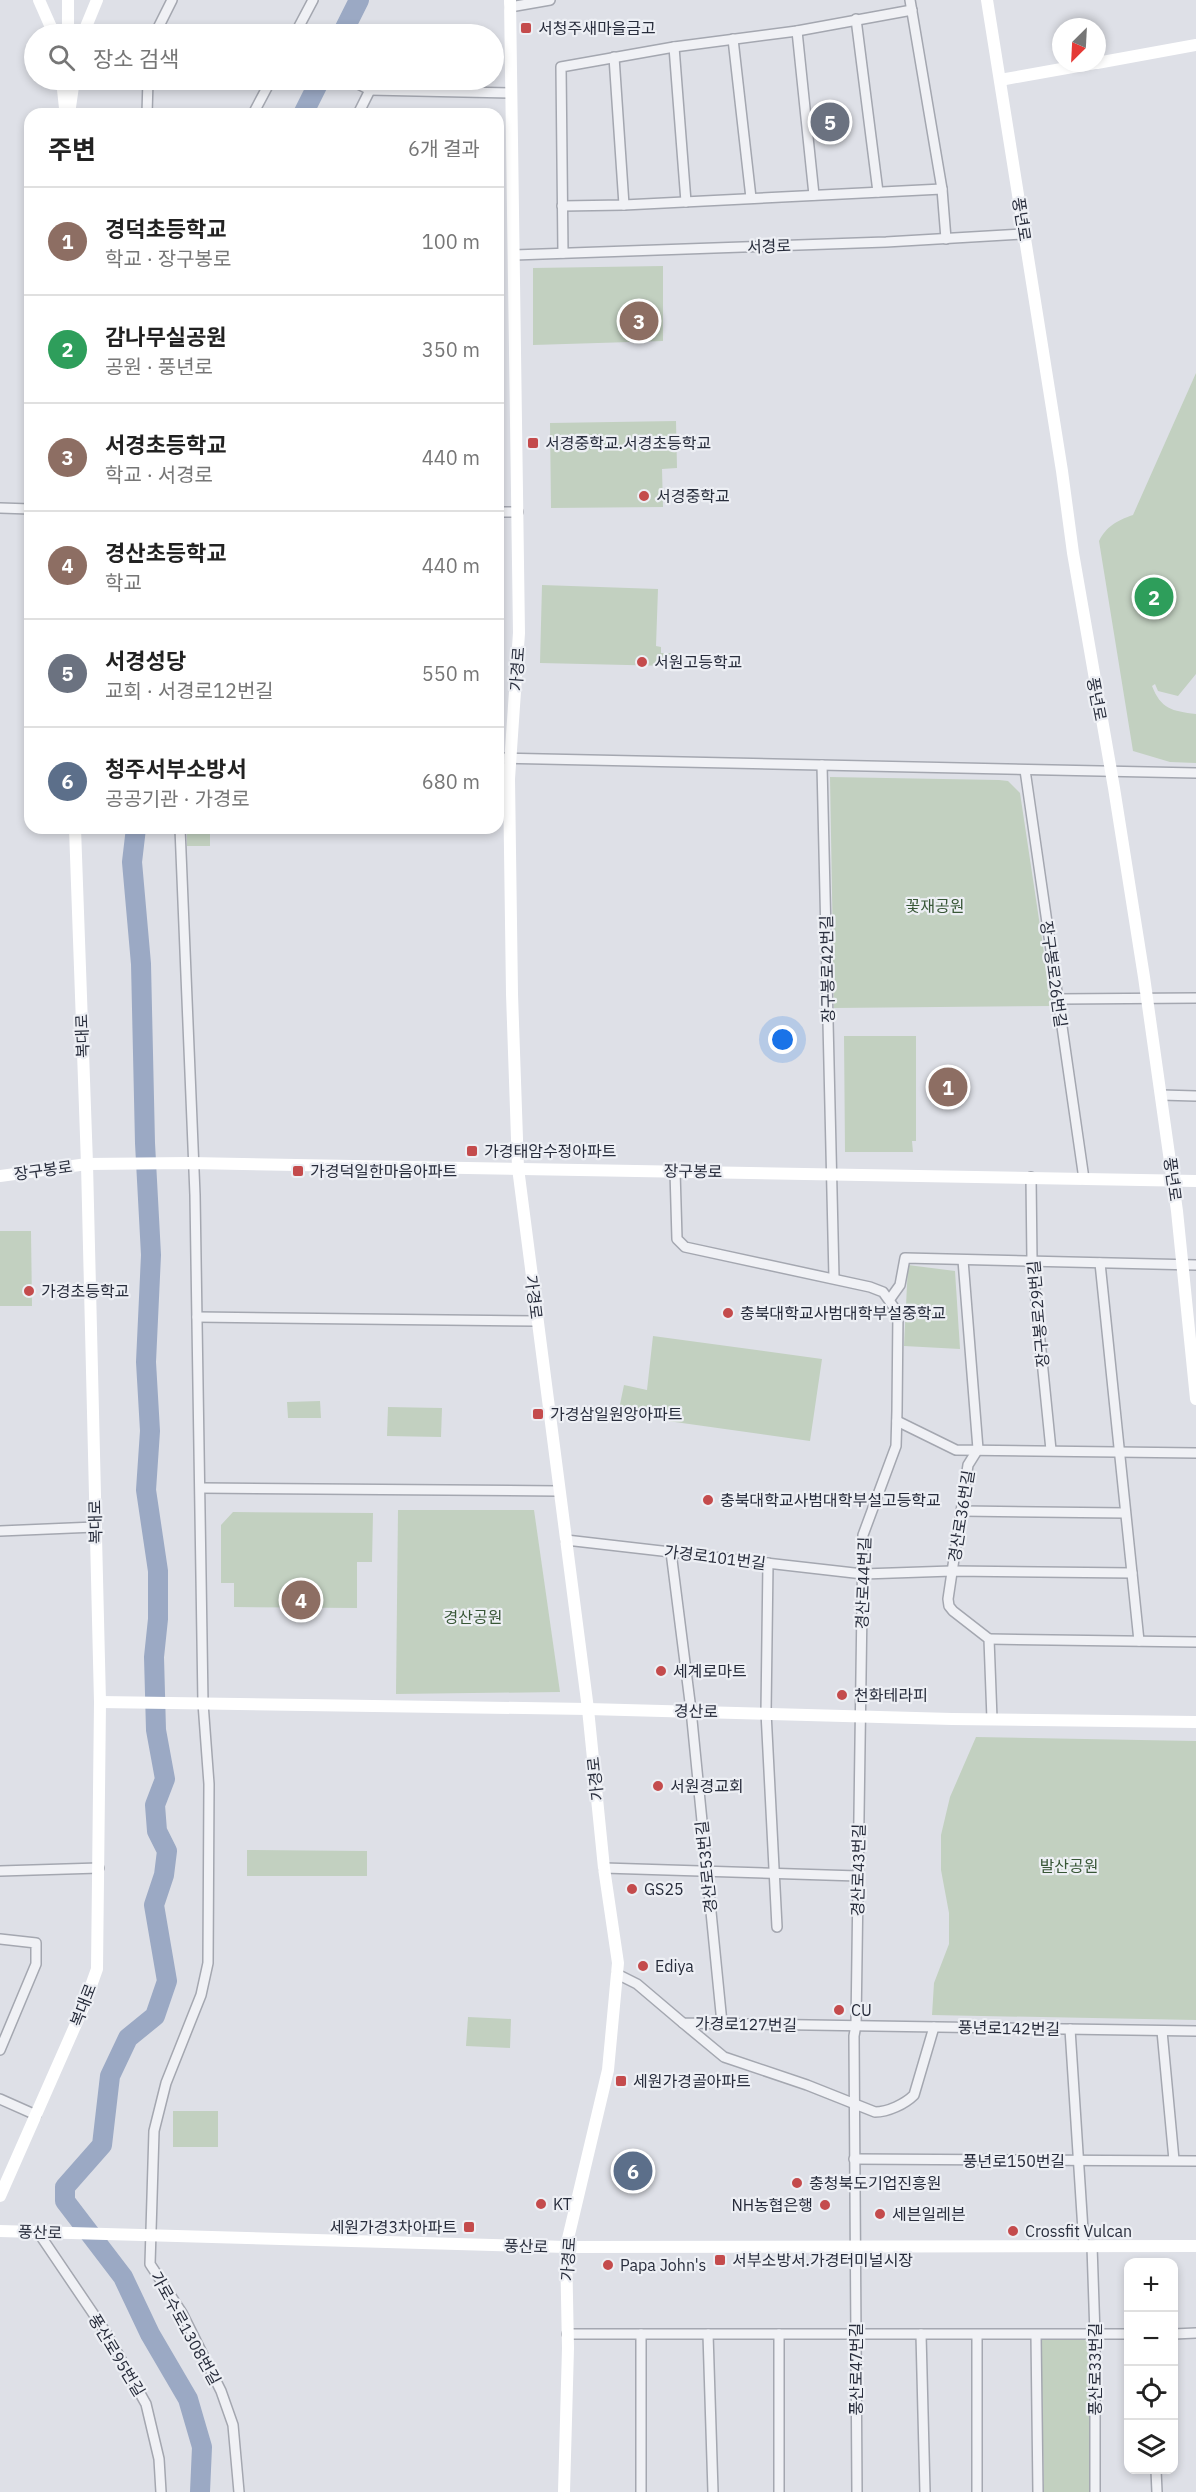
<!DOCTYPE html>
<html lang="ko">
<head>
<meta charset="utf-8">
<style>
	:root { --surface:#fff; --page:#f6f6f6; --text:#222; --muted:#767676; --line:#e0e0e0; --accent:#db2777 }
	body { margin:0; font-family:"IBM Plex Sans","Noto Sans KR",sans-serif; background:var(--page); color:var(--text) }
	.controls { position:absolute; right:18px; bottom:18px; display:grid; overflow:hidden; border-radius:12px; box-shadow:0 3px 9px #0003 }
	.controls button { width:54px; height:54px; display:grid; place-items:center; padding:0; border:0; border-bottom:2px solid var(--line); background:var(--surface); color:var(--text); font:30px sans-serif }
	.compass { position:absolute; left:1052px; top:18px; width:54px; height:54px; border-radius:50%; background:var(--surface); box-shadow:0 3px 9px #0003; rotate:204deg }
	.you { position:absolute; left:783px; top:1040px; width:21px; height:21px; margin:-15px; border:4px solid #fff; border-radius:50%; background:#1a73e8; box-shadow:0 0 0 9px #1a73e833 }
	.badge { display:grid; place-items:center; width:39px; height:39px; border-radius:50%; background:var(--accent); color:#fff; font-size:20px; font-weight:700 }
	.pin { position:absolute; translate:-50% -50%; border:3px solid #fff; box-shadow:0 2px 6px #0006 }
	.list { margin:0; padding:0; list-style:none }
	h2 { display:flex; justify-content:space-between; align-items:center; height:78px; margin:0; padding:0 24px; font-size:26px }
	h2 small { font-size:20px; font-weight:400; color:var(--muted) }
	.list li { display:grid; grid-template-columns:39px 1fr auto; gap:18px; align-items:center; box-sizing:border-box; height:108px; padding:0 24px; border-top:2px solid var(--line) }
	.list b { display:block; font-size:22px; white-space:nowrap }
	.list p { margin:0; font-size:20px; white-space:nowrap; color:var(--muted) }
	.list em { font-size:20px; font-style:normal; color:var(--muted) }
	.icon { flex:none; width:33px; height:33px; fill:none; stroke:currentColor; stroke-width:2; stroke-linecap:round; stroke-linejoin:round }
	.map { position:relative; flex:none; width:1196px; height:2492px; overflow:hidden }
	.search { position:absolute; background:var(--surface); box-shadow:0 3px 9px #0003; left:24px; top:24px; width:480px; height:66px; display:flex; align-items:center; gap:15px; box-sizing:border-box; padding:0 21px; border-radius:33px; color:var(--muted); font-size:22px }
	.panel { position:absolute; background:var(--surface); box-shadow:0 3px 9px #0003; left:24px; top:108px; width:480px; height:726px; border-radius:18px }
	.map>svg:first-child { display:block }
	.green { fill:#c2d0c0 }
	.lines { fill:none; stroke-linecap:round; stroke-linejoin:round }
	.river { stroke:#9ba9c4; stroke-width:20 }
	.street-casing { stroke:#a4a7b0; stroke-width:12 }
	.street { stroke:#f0f1f5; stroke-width:9 }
	.secondary { stroke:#fff; stroke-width:12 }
	.poi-dot { fill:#c44b4c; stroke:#edeff4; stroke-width:2 }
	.labels { text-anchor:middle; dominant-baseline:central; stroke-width:4.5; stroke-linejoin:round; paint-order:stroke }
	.poi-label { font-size:16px; fill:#282d3c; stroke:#edeff4; text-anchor:start }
	.street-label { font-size:16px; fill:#282d3c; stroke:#edeff4 }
	.park-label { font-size:16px; fill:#385737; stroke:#edeff4 }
</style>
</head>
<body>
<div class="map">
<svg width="1196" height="2492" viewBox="0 0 1196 2492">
	<rect width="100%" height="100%" fill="#dee0e7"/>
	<g class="green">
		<path d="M663,266V341L533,345V268Z"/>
		<path d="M1196,373V674L1178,696L1158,691L1155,684L1152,686C1161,709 1172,711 1196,714V763L1170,762L1133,751L1099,541C1107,526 1116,521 1133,515Z"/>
		<path d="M676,421L677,468L662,469L663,507L551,508L550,423Z"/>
		<path d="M542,585L658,589L656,646L661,647V653H671V666L540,663Z"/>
		<path d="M830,777L999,780L1008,781L1020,793L1052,1006L834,1008Z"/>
		<rect x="187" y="828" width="23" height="18"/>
		<path d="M844,1036H916V1141H912L913,1152H845Z"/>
		<path d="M0,1231H31L32,1306H0Z"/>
		<path d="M908,1265L955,1271L960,1349L904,1346Z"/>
		<path d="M653,1336L822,1359L810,1441L618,1414L624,1385L647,1390Z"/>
		<path d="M320,1401L321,1418H288L287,1402Z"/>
		<path d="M388,1407L442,1408L441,1437L387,1436Z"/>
		<path d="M398,1510H534L560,1692L396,1694Z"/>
		<path d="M233,1512L373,1513L372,1562H357V1608L234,1607V1583H221V1525Z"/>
		<path d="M976,1737L1196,1741V2020L932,2015L934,1983L949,1944V1913L941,1870V1835L950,1797Z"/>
		<path d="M247,1850L367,1851V1876H247Z"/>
		<path d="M468,2017L511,2019L510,2048L466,2046Z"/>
		<rect x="173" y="2111" width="45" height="36"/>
		<path d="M1090,2339V2492H1044L1041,2340Z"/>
	</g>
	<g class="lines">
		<g class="river">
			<path d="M342,34L359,0"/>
			<path d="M303,114L320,80"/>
			<path d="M136,828L132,862L141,964L145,1143L151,1255L146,1362L150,1431L146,1490L158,1571V1619L154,1657L156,1730L165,1779L155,1805L157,1831L167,1851L164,1875L154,1905L167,1981L155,2016L128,2038L110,2076L102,2145L65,2187V2201L123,2277L150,2334L188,2399L202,2447L200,2492"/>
		</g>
		<g class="street-casing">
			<g id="street">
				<path d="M910,0L942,189L946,239"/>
				<path d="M510,7L550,0"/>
				<path d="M856,19L878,192"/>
				<path d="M797,31L814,195"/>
				<path d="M155,34L172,0"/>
				<path d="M295,34L313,0"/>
				<path d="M733,39L751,198"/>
				<path d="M674,47L686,202"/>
				<path d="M614,57L624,205"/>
				<path d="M350,80L370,90L511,93"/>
				<path d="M147,114L148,80"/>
				<path d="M253,114L271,80"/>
				<path d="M358,114L370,90"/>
				<path d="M562,206L624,205L942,189"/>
				<path d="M563,253L561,67L674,47L797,31L912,10"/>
				<path d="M514,255L886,242L1024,234"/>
				<path d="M0,508L30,509"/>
				<path d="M498,512H518"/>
				<path d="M498,758L1196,773"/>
				<path d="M822,765L834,1278"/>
				<path d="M1025,770L1084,1179"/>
				<path d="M180,828L195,1195L203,1703L209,1784L208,1963L201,1995L166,2083L154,2131L150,2264L182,2313L221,2391L233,2425L239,2492"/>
				<path d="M1058,999L1196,998"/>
				<path d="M1161,1095L1196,1096"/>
				<path d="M675,1171L677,1239L685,1247L870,1287L883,1292L898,1313L897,1411L896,1446L863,1535L856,2025L854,2036L857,2492"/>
				<path d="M1031,1177L1032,1261L1051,1450"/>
				<path d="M963,1260L978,1449L968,1465L948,1599L949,1606L953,1611L989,1639L992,1719"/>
				<path d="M1100,1263L1139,1641"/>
				<path d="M890,1299L900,1285L905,1258L1196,1265"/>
				<path d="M197,1317L537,1321"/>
				<path d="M897,1421L956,1450L1196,1453"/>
				<path d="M201,1488L558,1491"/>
				<path d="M962,1511L1125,1513"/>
				<path d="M0,1531L95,1527"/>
				<path d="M566,1540L863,1574L952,1571L1132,1573"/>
				<path d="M671,1552L691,1710L722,2023"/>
				<path d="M768,1563L766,1712L777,1927"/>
				<path d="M989,1639L1196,1642"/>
				<path d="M604,1868L858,1876"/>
				<path d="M0,1871L99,1868"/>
				<path d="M0,1939L36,1943V1964L0,2050"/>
				<path d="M617,1974L637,1984L683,2023L1196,2031"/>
				<path d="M683,2023L724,2057L807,2085L875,2112C888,2112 905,2104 914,2095L934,2027"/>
				<path d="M1070,2029L1084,2246"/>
				<path d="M1162,2031L1174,2160"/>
				<path d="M0,2099L36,2115"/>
				<path d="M854,2159L1196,2161"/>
				<path d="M38,2232L105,2331L146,2404L159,2459L161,2492"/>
				<path d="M1092,2246L1095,2335V2492"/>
				<path d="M567,2334H1128"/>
				<path d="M641,2334V2492"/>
				<path d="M708,2334L713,2492"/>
				<path d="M779,2334V2492"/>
				<path d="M921,2334L925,2492"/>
				<path d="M1174,2334L1196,2333"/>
				<path d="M977,2335V2492"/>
				<path d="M1036,2335L1038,2492"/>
				<path d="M1156,2470L1157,2492"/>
			</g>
		</g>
		<use href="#street" class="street"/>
		<g class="secondary">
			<path d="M39,0L54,34"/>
			<path d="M510,0L519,633L509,779L512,994L518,1168L588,1709L604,1868L618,1963L608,2070L566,2247L568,2348L564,2492"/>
			<path d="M987,0L1062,471L1073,553L1114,788L1144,977L1177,1211L1196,1399"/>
			<path d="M68,34V0"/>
			<path d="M83,34L97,0"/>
			<path d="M1097,63L1196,45"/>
			<path d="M62,80L65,108"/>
			<path d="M1000,80L1095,63"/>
			<path d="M69,114L74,80"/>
			<path d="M0,1176L87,1164L190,1163L1196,1181"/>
			<path d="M100,1702L588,1709L952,1719L1196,1722"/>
			<path d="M0,2196L83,2008L97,1969L100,1702L87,1164L75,828"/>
			<path d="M0,2231L566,2247L1196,2246"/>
		</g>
	</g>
	<g class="poi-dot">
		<rect x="520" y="22" width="12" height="12" rx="3"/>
		<rect x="527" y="437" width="12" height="12" rx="3"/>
		<circle cx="644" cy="496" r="6"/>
		<circle cx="642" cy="662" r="6"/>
		<rect x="466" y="1145" width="12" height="12" rx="3"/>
		<rect x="292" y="1165" width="12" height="12" rx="3"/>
		<circle cx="29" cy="1291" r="6"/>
		<circle cx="728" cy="1313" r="6"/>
		<rect x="532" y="1408" width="12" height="12" rx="3"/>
		<circle cx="708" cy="1500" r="6"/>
		<circle cx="661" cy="1671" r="6"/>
		<circle cx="842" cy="1695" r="6"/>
		<circle cx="658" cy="1786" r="6"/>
		<circle cx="632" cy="1889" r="6"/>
		<circle cx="643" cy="1966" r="6"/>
		<circle cx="839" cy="2010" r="6"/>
		<rect x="615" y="2075" width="12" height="12" rx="3"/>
		<circle cx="797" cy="2183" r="6"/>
		<circle cx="541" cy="2204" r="6"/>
		<circle cx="825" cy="2205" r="6"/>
		<circle cx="880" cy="2214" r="6"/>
		<rect x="463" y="2221" width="12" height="12" rx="3"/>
		<circle cx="1013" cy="2231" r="6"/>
		<rect x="714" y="2254" width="12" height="12" rx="3"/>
		<circle cx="608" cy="2265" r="6"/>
	</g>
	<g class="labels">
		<g class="poi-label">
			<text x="538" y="28">서청주새마을금고</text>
			<text x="545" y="443">서경중학교.서경초등학교</text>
			<text x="656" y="496">서경중학교</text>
			<text x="654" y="662">서원고등학교</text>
			<text x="484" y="1151">가경태암수정아파트</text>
			<text x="310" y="1171">가경덕일한마음아파트</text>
			<text x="41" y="1291">가경초등학교</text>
			<text x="740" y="1313">충북대학교사범대학부설중학교</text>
			<text x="550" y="1414">가경삼일원앙아파트</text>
			<text x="720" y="1500">충북대학교사범대학부설고등학교</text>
			<text x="673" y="1671">세계로마트</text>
			<text x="854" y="1695">천화테라피</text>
			<text x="670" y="1786">서원경교회</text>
			<text x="644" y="1889">GS25</text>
			<text x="655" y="1966">Ediya</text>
			<text x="851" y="2010">CU</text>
			<text x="633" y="2081">세원가경골아파트</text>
			<text x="809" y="2183">충청북도기업진흥원</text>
			<text x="553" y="2204">KT</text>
			<text x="813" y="2205" text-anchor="end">NH농협은행</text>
			<text x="892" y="2214">세븐일레븐</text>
			<text x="457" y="2227" text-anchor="end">세원가경3차아파트</text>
			<text x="1025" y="2231">Crossfit Vulcan</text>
			<text x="732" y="2260">서부소방서.가경터미널시장</text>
			<text x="620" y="2265">Papa John's</text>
		</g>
		<g class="street-label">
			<text transform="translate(1022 219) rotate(81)">풍년로</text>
			<text transform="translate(769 246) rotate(-2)">서경로</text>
			<text transform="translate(517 669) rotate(-86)">가경로</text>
			<text transform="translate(1097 699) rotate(79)">풍년로</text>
			<text transform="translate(827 969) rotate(-91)">장구봉로42번길</text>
			<text transform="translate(1054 974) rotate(82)">장구봉로26번길</text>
			<text transform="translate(82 1036) rotate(-92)">복대로</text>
			<text transform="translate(43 1170) rotate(-8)">장구봉로</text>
			<text transform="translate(693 1171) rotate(1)">장구봉로</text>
			<text transform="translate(1173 1179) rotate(82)">풍년로</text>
			<text transform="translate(534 1297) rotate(83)">가경로</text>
			<text transform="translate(1038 1314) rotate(-95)">장구봉로29번길</text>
			<text transform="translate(961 1516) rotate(-81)">경산로36번길</text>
			<text transform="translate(95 1522) rotate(-91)">복대로</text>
			<text transform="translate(715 1557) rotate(7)">가경로101번길</text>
			<text transform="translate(863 1583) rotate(-88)">경산로44번길</text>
			<text transform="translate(696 1711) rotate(1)">경산로</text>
			<text transform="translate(595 1779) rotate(-96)">가경로</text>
			<text transform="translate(706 1867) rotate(-96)">경산로53번길</text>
			<text transform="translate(858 1870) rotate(-89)">경산로43번길</text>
			<text transform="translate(83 2005) rotate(-69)">복대로</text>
			<text transform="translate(746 2024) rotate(1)">가경로127번길</text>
			<text transform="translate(1009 2028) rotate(1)">풍년로142번길</text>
			<text x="1014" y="2161">풍년로150번길</text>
			<text transform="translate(40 2232) rotate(2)">풍산로</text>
			<text transform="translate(526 2246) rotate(2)">풍산로</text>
			<text transform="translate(568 2259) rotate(-86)">가경로</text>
			<text transform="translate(186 2328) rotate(61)">가로수로1308번길</text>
			<text transform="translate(117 2355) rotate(59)">풍산로95번길</text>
			<text transform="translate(856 2369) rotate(-90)">풍산로47번길</text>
			<text transform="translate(1095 2369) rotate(-90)">풍산로33번길</text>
		</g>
		<g class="park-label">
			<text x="935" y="906">꽃재공원</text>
			<text x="473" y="1617">경산공원</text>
			<text x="1069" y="1866">발산공원</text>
		</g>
	</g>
</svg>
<div class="controls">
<button>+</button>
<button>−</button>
<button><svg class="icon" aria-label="locate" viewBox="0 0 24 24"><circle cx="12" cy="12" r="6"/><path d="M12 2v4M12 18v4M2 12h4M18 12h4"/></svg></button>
<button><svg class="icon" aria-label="layers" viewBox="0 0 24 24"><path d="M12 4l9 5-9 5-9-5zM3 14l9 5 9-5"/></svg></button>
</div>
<svg class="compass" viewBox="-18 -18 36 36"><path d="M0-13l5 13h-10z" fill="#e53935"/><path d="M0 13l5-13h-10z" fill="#767676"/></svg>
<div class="you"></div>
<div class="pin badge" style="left:948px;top:1087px;background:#8d6e63">1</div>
<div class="pin badge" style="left:1154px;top:597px;background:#2e9e5b">2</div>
<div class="pin badge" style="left:639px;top:321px;background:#8d6e63">3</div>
<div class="pin badge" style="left:301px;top:1600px;background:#8d6e63">4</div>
<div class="pin badge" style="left:830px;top:122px;background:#6b7280">5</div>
<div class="pin badge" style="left:633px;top:2171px;background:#5c6f8a">6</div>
<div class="search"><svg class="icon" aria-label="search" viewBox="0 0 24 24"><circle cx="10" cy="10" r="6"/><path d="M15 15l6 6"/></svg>장소 검색</div>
<section class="panel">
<h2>주변<small>6개 결과</small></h2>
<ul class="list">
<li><span class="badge" style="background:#8d6e63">1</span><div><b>경덕초등학교</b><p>학교 · 장구봉로</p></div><em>100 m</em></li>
<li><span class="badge" style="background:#2e9e5b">2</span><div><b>감나무실공원</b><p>공원 · 풍년로</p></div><em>350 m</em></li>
<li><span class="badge" style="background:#8d6e63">3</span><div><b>서경초등학교</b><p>학교 · 서경로</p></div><em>440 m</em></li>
<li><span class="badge" style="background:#8d6e63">4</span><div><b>경산초등학교</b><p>학교</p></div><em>440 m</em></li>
<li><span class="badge" style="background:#6b7280">5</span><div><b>서경성당</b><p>교회 · 서경로12번길</p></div><em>550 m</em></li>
<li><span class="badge" style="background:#5c6f8a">6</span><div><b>청주서부소방서</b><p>공공기관 · 가경로</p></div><em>680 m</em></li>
</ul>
</section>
</div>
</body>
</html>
